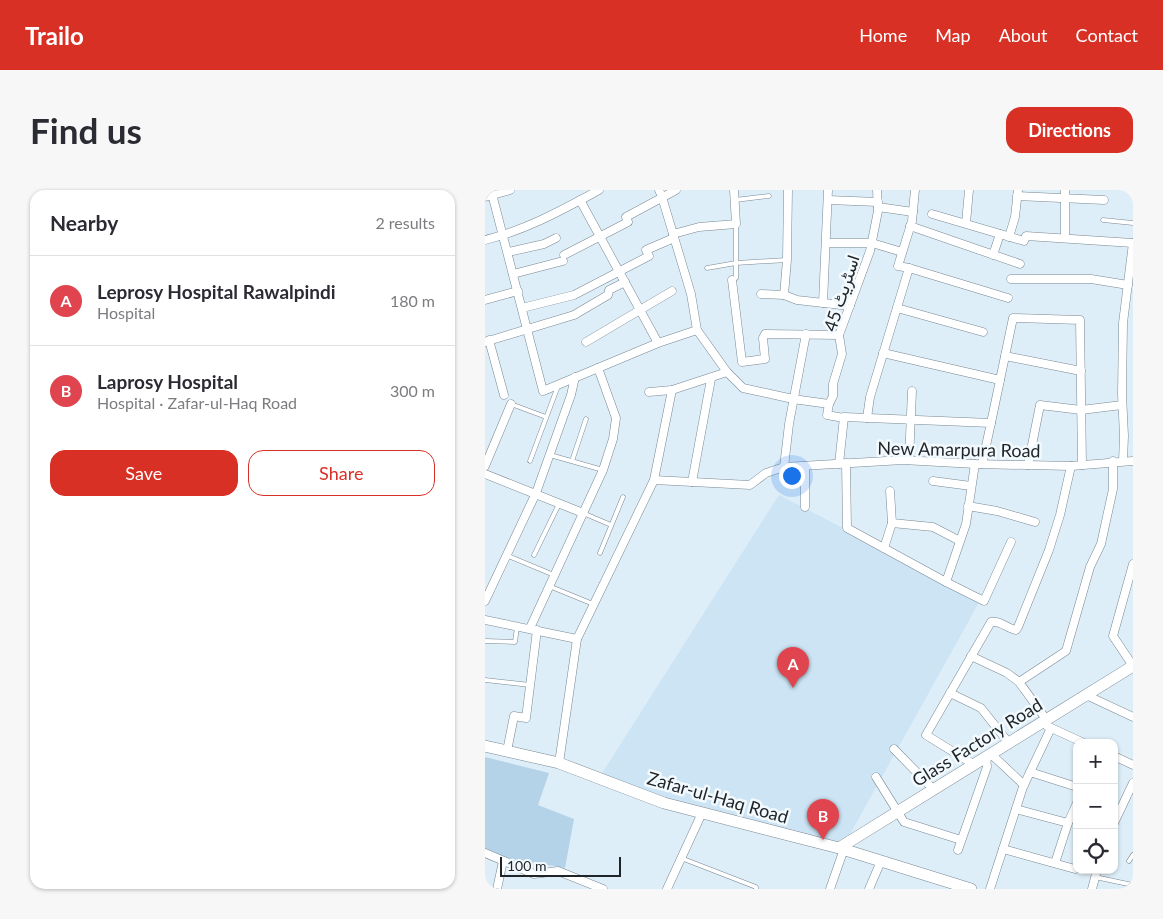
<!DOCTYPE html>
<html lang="en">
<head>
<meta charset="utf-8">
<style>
	:root { --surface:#fff; --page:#f7f7f7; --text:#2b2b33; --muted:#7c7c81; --line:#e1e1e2; --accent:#d93025 }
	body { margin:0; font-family:Lato,Vazirmatn,sans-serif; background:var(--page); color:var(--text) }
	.controls { position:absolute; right:15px; bottom:15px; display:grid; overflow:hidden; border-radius:10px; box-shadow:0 1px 4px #0004 }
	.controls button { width:45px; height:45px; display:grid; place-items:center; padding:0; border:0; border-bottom:1px solid var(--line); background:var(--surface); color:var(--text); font:25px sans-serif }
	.scale { position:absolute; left:15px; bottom:12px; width:121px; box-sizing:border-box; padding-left:5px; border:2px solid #1e2428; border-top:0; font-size:14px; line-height:18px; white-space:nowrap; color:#1e2428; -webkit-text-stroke:4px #f3fafe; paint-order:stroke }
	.you { position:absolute; left:306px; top:285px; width:18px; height:18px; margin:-12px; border:4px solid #fff; border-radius:50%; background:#1a73e8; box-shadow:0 0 0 8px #1a73e833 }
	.badge { display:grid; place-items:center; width:32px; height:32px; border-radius:50%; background:var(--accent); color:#fff; font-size:16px; font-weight:700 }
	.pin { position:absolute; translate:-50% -41px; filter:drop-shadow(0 1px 2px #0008) }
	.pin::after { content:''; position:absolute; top:26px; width:18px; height:15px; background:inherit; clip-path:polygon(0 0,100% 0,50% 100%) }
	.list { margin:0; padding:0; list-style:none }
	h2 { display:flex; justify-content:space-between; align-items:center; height:65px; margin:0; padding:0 20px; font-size:21px }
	h2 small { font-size:16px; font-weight:400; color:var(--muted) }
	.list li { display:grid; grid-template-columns:32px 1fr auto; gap:15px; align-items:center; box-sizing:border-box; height:90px; padding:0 20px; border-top:1px solid var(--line) }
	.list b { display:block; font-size:19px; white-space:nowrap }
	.list p { margin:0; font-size:16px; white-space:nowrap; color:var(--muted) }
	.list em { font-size:16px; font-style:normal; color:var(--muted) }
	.actions { display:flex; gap:10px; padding:15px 20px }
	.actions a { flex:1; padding:11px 0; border:1px solid var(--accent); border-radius:15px; text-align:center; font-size:18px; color:var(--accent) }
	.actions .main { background:var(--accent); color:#fff }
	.icon { flex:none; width:28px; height:28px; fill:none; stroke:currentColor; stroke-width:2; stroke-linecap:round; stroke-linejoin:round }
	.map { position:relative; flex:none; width:648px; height:699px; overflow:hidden; border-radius:15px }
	header { display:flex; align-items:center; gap:30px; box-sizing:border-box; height:70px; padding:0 25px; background:var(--accent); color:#fff }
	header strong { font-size:24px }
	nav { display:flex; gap:28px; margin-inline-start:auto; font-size:18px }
	.intro { display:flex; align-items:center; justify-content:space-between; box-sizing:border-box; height:120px; padding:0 30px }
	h1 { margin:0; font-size:35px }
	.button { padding:12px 22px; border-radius:15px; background:var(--accent); color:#fff; font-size:18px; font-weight:700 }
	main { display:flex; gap:30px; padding:0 30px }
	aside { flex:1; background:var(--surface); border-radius:15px; box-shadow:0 1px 4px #0004 }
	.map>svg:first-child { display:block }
	.built { fill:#cde4f4 }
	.green { fill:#b5d3e8 }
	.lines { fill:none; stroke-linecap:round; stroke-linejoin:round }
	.lane-casing { stroke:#798892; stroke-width:5 }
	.street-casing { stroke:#798892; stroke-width:9 }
	.secondary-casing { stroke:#798892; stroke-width:12 }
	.lane { stroke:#fff; stroke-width:4 }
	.street { stroke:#fff; stroke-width:8 }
	.secondary { stroke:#fff; stroke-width:11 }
	.labels { text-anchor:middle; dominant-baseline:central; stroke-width:5; stroke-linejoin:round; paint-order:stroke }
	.street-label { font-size:18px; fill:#1e2428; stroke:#f3fafe }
</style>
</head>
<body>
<header>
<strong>Trailo</strong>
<nav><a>Home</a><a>Map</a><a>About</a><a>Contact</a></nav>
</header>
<div class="intro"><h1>Find us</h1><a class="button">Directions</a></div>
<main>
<aside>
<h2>Nearby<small>2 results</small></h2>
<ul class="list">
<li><span class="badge" style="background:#e0444e">A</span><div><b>Leprosy Hospital Rawalpindi</b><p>Hospital</p></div><em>180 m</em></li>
<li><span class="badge" style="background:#e0444e">B</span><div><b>Laprosy Hospital</b><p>Hospital · Zafar-ul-Haq Road</p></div><em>300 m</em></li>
</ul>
<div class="actions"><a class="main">Save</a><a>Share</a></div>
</aside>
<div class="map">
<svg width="648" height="699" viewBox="0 0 648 699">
	<rect width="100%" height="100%" fill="#deeef9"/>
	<path class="built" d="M294,305L496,409L359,655L287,641L114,588Z"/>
	<path class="green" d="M0,567L64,583L53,615L89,629L80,678L15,667L0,659Z"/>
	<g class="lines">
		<g class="lane-casing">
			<g id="lane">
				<path d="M250,10L284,6"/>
				<path d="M618,30L648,33"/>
				<path d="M251,34V88"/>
				<path d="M222,78L251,73L302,70"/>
				<path d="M26,214L61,227"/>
				<path d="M65,265L118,280"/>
				<path d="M45,271L73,196"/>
				<path d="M87,271L101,229"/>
				<path d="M98,323L126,335"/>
				<path d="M115,363L138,307"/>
				<path d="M21,365L69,385"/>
				<path d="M49,365L74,314"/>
				<path d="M64,396L108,414"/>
				<path d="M0,451L30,452L32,437"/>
				<path d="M0,490L45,495"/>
				<path d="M196,668L271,697V699"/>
				<path d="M644,671L648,665"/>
				<path d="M610,687L648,695"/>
			</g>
		</g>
		<g class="street-casing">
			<g id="street">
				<path d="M6,0L58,201L173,153L212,140"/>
				<path d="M174,0L177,7L206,104L212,140L242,182L258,198L308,209L344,214L342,225L359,228"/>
				<path d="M580,0V48"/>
				<path d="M532,6L619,10"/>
				<path d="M0,7L25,0"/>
				<path d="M95,10L173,153"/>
				<path d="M343,10L393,12"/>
				<path d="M393,17L428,22"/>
				<path d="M447,24L539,51L541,46L648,53"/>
				<path d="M481,33L484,0"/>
				<path d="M425,36L535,74"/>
				<path d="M188,44L214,37L251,34L249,0"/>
				<path d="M524,47L530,27L533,0"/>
				<path d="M0,50C41,40 77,20 114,0"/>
				<path d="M341,53H387L417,62"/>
				<path d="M23,62L59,54L71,48"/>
				<path d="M79,65L143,32L141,27L191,0"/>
				<path d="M508,65L515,44"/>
				<path d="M424,78L413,76L427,31L430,0"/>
				<path d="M28,84L78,71"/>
				<path d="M526,89H606L643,95"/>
				<path d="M247,90L257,172L280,169L278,148L280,144L354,145"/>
				<path d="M276,104L299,105L312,110L365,116"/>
				<path d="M299,105L302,70L303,0"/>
				<path d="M0,110L33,101"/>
				<path d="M338,113L343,0"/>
				<path d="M37,118L89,105L164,66L161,60L189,48"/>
				<path d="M412,118L498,142"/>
				<path d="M4,150L19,205"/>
				<path d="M0,152L89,125L123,105L124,100L140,92"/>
				<path d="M101,152L187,101"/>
				<path d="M398,163L515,190"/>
				<path d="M520,166L596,181"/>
				<path d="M164,202L187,200L242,182"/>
				<path d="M344,214L348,206V194L357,164L354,145L385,61L393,21L392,0"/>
				<path d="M382,228L385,207L424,78L523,108"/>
				<path d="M506,233L528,128L595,130L597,275"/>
				<path d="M424,270L427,201"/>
				<path d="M638,271L639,246L637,204L638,133L648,53"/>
				<path d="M361,273L362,338L461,392L481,334L490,274"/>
				<path d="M354,274L359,227L506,233L497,274"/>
				<path d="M543,275L555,215L596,220L637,215"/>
				<path d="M0,276L26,214"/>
				<path d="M320,276V317"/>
				<path d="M299,277L304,234L321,144"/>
				<path d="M0,284L98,323"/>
				<path d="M169,290L187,200"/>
				<path d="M448,291L486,296"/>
				<path d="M207,292L226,189"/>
				<path d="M483,316L512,321L550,332"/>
				<path d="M407,333L448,337L475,351"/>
				<path d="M399,358L407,333L405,301"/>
				<path d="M648,374L628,446L648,476"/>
				<path d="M461,392L499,411L526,352"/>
				<path d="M0,411L51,303L86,205L90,187"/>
				<path d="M0,430L92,449L74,573"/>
				<path d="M45,438L118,280L128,249L131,228L113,178"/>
				<path d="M92,449L169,290L265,295L281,283L299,277L418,270L490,274L586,276L648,271"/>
				<path d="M486,466L522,483L534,492"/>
				<path d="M465,503L496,518L523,552"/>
				<path d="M601,505L648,527"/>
				<path d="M561,529L534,492L581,461L605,377L616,354L628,299V271"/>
				<path d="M562,536L599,553"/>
				<path d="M409,559L448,599"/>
				<path d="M22,561L29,526L41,528L52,440"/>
				<path d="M505,563L539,595"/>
				<path d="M629,566L648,575"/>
				<path d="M488,574L441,545L506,432C515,430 523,439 531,440L533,437L564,360L575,325L586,276"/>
				<path d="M545,582L592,597"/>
				<path d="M391,587L419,632L476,650"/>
				<path d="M531,619L583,633"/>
				<path d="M629,633L648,593"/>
				<path d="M518,659L590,679"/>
				<path d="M473,660L502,577L501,566"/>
				<path d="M0,663L49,684L73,681L118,699"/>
				<path d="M570,673L583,633L592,613"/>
				<path d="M12,699L18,671"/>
				<path d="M182,699L217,623"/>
				<path d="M345,699L359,659"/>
				<path d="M384,699L396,671"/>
				<path d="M505,699L538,597L566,538"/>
				<path d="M607,699L612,680"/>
			</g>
		</g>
		<g class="secondary-casing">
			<g id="secondary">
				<path d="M0,556L74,573L179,613L354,658L486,699"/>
				<path d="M354,658L648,476"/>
			</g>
		</g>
		<use href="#lane" class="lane"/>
		<use href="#street" class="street"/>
		<use href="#secondary" class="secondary"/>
	</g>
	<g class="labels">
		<g class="street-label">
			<text transform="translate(356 103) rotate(-72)">اسٹریٹ 45</text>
			<text transform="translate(474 259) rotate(1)">New Amarpura Road</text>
			<text transform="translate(492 552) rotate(-32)">Glass Factory Road</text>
			<text transform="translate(233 607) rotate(16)">Zafar-ul-Haq Road</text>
		</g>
	</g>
</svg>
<div class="controls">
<button>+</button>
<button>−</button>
<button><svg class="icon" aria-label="locate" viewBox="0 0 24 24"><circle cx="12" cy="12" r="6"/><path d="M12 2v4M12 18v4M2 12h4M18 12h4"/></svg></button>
</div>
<div class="scale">100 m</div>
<div class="you"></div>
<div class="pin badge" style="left:308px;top:498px;background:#e0444e">A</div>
<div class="pin badge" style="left:338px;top:650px;background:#e0444e">B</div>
</div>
</main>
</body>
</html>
